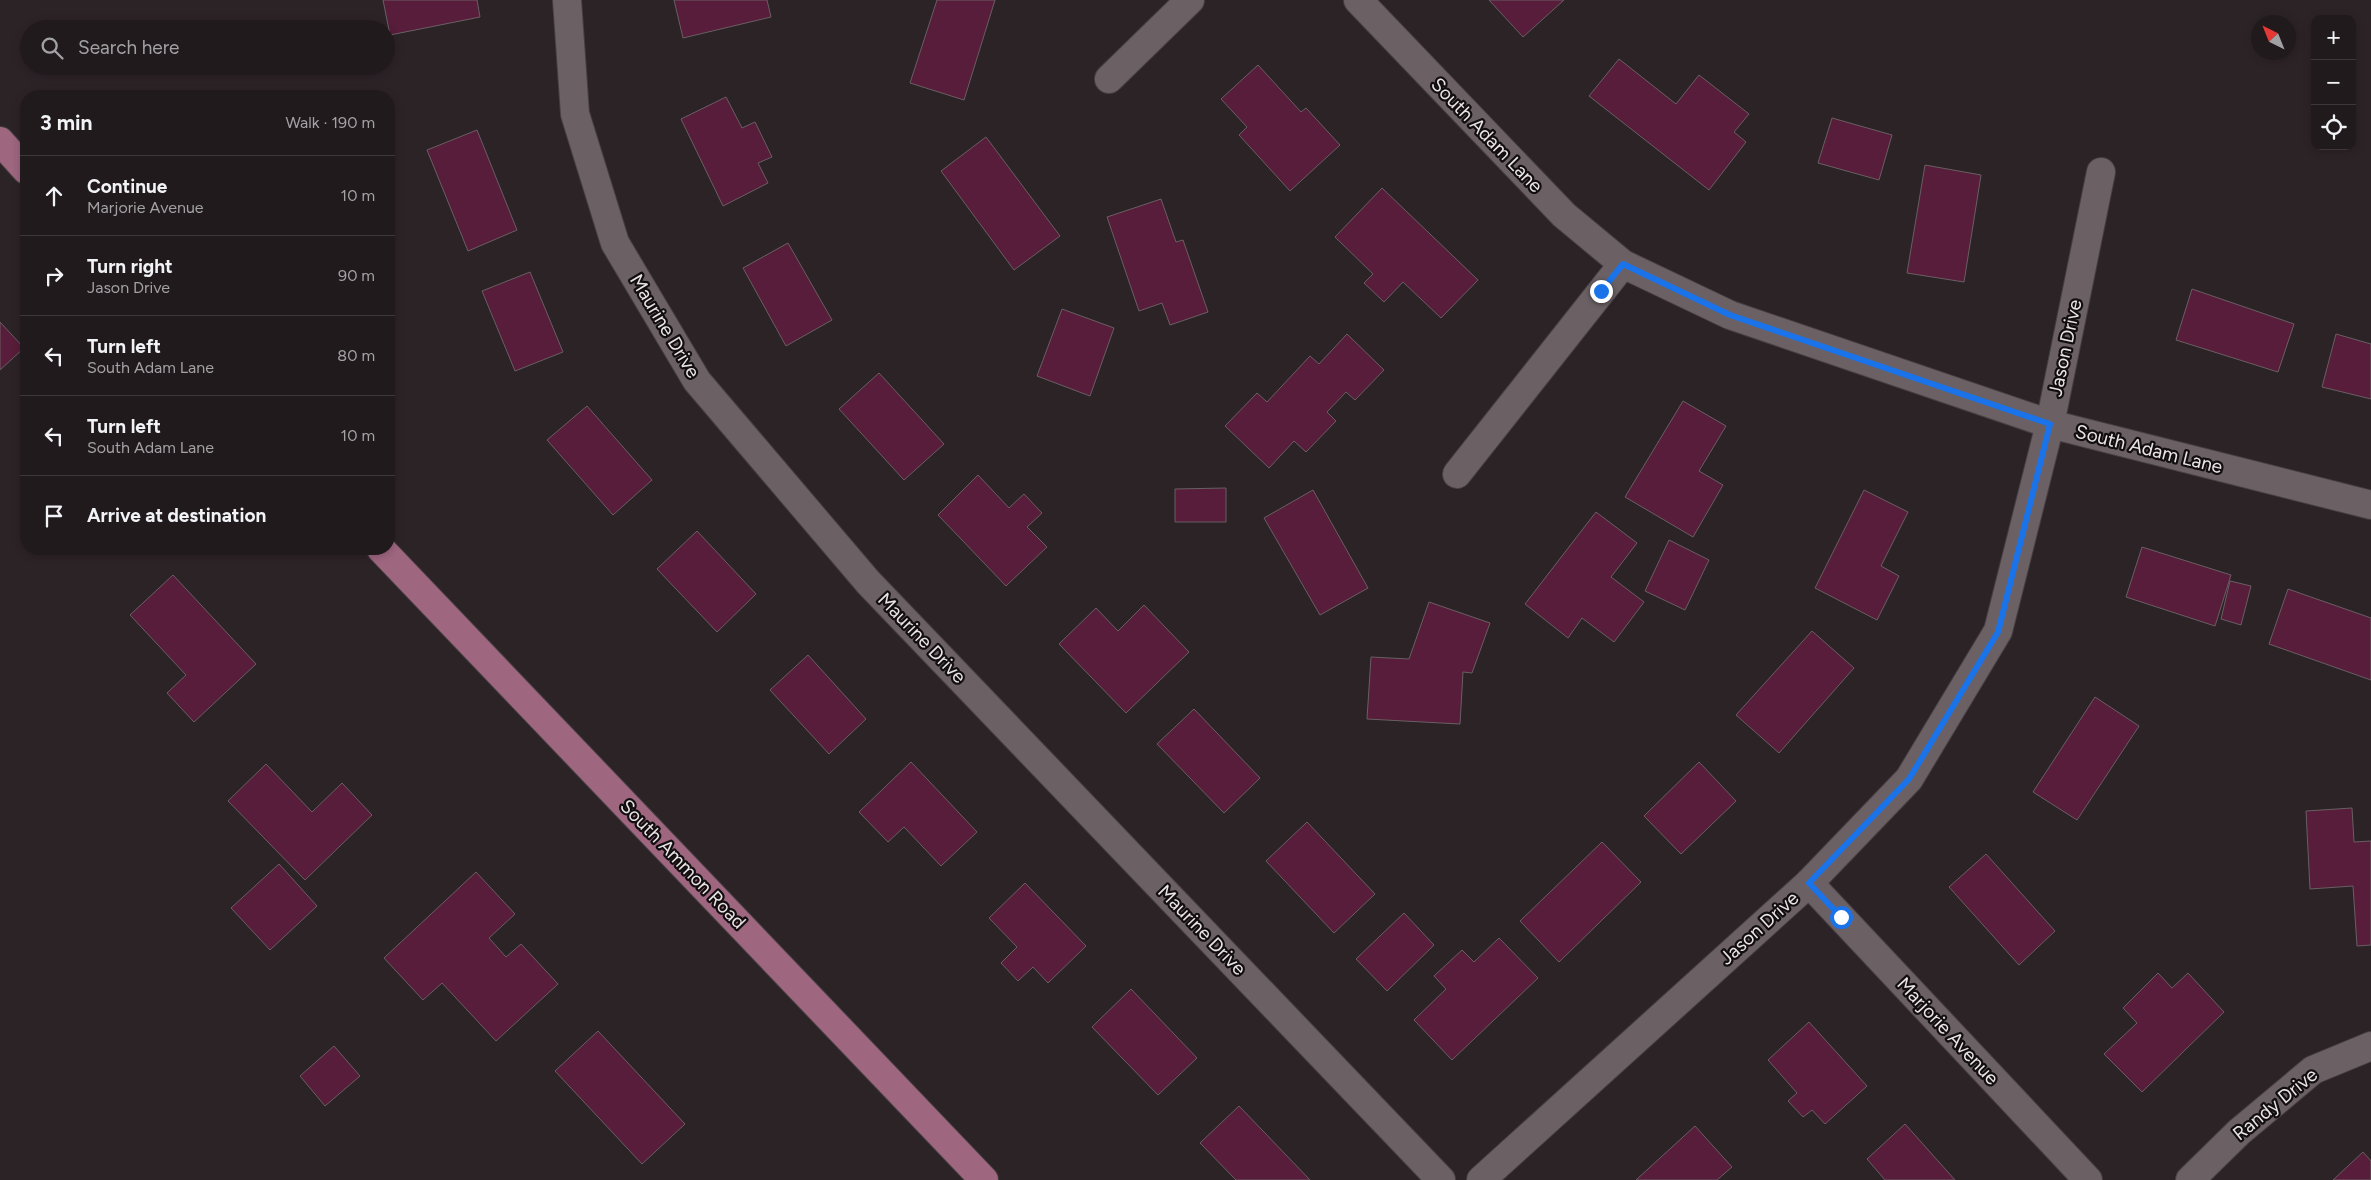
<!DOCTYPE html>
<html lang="en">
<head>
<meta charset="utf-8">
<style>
	:root { --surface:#211a1d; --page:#2d272a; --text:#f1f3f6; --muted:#a2a1a4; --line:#3e383b }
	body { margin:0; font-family:Figtree,sans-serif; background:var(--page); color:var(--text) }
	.controls { position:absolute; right:15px; top:15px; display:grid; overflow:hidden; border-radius:10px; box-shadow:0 2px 8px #0003 }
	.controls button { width:45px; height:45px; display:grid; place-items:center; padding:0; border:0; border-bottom:1px solid var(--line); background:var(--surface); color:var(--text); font:25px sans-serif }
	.compass { position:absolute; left:2251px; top:15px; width:45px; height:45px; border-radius:50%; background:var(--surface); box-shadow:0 2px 8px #0003; rotate:317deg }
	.stop { position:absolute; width:15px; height:15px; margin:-11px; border:4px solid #1a73e8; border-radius:50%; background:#fff }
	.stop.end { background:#1a73e8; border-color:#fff; box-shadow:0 1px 5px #0008 }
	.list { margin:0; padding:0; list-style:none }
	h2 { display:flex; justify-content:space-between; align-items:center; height:65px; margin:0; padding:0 20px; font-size:21px }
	h2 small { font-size:16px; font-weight:400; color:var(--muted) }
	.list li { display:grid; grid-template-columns:32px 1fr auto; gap:15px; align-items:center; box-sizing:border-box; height:80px; padding:0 20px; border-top:1px solid var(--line) }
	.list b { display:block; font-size:19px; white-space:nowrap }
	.list p { margin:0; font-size:16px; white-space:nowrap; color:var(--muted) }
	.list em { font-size:16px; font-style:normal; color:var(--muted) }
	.icon { flex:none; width:28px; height:28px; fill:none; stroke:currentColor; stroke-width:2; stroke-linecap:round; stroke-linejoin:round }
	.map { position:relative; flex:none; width:2371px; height:1180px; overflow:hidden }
	.search { position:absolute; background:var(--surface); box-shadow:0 2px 8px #0003; left:20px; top:20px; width:375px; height:55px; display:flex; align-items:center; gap:12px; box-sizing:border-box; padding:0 18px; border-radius:28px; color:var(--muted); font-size:19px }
	.panel { position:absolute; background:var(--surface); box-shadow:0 2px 8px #0003; left:20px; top:90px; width:375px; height:465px; border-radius:20px }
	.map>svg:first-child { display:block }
	.building { fill:#571d3a; stroke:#695f63 }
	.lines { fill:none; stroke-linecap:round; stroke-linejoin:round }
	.minor-casing { stroke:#474043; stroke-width:30 }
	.major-casing { stroke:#474043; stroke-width:30 }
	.minor { stroke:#6b6165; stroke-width:28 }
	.major { stroke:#9f6680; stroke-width:28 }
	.route { stroke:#1a73e8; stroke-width:6 }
	.labels { text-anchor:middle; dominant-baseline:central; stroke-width:4.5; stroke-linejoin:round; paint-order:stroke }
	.street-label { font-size:19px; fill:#eae4e6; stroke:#120e0f }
</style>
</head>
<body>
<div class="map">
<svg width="2371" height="1180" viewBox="0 0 2371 1180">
	<rect width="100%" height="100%" fill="#2c2327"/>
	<g class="building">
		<path d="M383,0H477L480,17L390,35Z"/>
		<path d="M674,0H767L771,17L683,38Z"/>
		<path d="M937,0H995L964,100L910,83Z"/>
		<path d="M1489,0H1564L1523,37Z"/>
		<path d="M1619,59L1676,104L1699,75L1749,114L1734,132L1746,142L1709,190L1589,96Z"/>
		<path d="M1258,65L1301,112L1306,108L1340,145L1290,191L1239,135L1247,127L1221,99Z"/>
		<path d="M726,97L742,128L755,122L772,157L758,163L768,183L723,206L681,119Z"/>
		<path d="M1832,118L1892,135L1879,180L1818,163Z"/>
		<path d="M477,130L517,230L468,251L427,150Z"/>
		<path d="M986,137L1060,236L1014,270L941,171Z"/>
		<path d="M1925,165L1981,175L1964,282L1907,273Z"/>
		<path d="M1382,188L1478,280L1441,318L1403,282L1384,302L1364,283L1373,274L1335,237Z"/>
		<path d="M1161,199L1176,242L1183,240L1208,312L1170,325L1162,303L1139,311L1107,217Z"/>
		<path d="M788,243L832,320L786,346L743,268Z"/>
		<path d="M530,272L563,352L515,371L482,291Z"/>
		<path d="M2192,289L2294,324L2278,372L2176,340Z"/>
		<path d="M1062,309L1114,328L1090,396L1037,376Z"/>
		<path d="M0,322L24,348L0,370Z"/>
		<path d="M1347,334L1384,370L1355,400L1346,392L1327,412L1336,421L1306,452L1294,441L1269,468L1225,426L1257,393L1267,402L1310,356L1319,364Z"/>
		<path d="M2336,334L2371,344V399L2322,387Z"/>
		<path d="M879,373L944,444L904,480L839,409Z"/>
		<path d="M1683,401L1726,426L1699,471L1723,485L1693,537L1625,497Z"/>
		<path d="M587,406L652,480L613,515L547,440Z"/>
		<path d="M978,475L1009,508L1024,494L1042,513L1027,527L1047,547L1006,586L938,515Z"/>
		<path d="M1226,488V522H1175V489Z"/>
		<path d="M1313,490L1368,588L1320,615L1264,518Z"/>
		<path d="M1864,490L1908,512L1881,566L1899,576L1877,620L1815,588Z"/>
		<path d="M1596,512L1637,543L1611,577L1644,602L1614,642L1582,618L1568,638L1525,604Z"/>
		<path d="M697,531L756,594L717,632L657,569Z"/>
		<path d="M1669,540L1709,560L1685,610L1645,591Z"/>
		<path d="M2142,547L2231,575L2215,626L2126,597Z"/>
		<path d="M173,575L256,664L194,722L167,693L186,675L130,615Z"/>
		<path d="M2230,581L2251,586L2241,625L2221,619Z"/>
		<path d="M2288,589L2371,618V680L2269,644Z"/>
		<path d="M1429,602L1490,623L1472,673L1463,672L1460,724L1367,719L1371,657L1409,659Z"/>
		<path d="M1144,605L1189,652L1126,713L1059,644L1096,608L1118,631Z"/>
		<path d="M1812,631L1854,668L1779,753L1736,715Z"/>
		<path d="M808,655L866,719L829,754L770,690Z"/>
		<path d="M2095,697L2139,726L2077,820L2033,792Z"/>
		<path d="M1194,709L1260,778L1224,813L1157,744Z"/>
		<path d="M911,762L977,832L941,866L904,827L888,842L859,812Z"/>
		<path d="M1699,762L1736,801L1681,854L1644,816Z"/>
		<path d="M266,764L312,812L342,783L372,815L305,880L228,801Z"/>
		<path d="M2352,808L2354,842L2371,841V945L2357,946L2353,886L2310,889L2306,811Z"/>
		<path d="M1307,822L1375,894L1334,933L1266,861Z"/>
		<path d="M1602,842L1641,882L1559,962L1520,921Z"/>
		<path d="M1986,854L2055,931L2019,965L1949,887Z"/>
		<path d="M279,864L317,906L270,950L231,908Z"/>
		<path d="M476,872L515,914L489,938L506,957L521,944L558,984L496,1041L442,983L423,1000L384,958Z"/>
		<path d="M1025,883L1086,946L1048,983L1033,967L1018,981L1001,963L1017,947L989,918Z"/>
		<path d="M1404,913L1434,945L1387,991L1356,959Z"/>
		<path d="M1499,938L1538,978L1452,1060L1414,1020L1446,989L1434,976L1462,950L1474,962Z"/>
		<path d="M2158,973L2172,988L2188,973L2224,1012L2142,1092L2104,1054L2137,1023L2123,1008Z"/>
		<path d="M1131,989L1197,1058L1158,1095L1092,1027Z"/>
		<path d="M1809,1022L1867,1086L1825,1124L1812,1110L1803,1117L1788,1101L1797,1093L1768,1060Z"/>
		<path d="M598,1031L685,1124L642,1164L555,1071Z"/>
		<path d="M334,1046L360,1076L325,1106L300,1076Z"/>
		<path d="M1239,1106L1310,1180H1236L1200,1143Z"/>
		<path d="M1905,1124L1955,1180H1885L1867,1159Z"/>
		<path d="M1695,1126L1732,1167L1717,1180H1636Z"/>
		<path d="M2363,1152L2371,1161V1180H2333Z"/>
	</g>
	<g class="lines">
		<g class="minor-casing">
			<g id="minor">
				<path d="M567,0L575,114L615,243L697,381L868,582L1441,1180"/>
				<path d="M1358,0L1564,215L1623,264L1730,315L2050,424L2371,505"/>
				<path d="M1109,79L1190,0"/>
				<path d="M1457,474L1623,264"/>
				<path d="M1809,883L2088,1180"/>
				<path d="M1481,1180L1809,883L1909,779L1998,631L2050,424L2101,172"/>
				<path d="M2190,1180L2239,1132L2313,1070L2371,1046"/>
			</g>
		</g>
		<g class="major-casing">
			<g id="major">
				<path d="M0,141L26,170"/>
				<path d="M381,549L984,1180"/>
			</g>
		</g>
		<use href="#minor" class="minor"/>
		<use href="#major" class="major"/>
	</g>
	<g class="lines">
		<path class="route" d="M1601,291L1623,264L1730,315L2050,424L1998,632L1909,779L1809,883L1841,917"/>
	</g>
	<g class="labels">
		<g class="street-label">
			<text transform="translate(1487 135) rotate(46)">South Adam Lane</text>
			<text transform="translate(665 326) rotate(59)">Maurine Drive</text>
			<text transform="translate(2065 348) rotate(-78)">Jason Drive</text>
			<text transform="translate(2149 449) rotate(14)">South Adam Lane</text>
			<text transform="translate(922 638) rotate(46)">Maurine Drive</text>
			<text transform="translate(683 864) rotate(46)">South Ammon Road</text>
			<text transform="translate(1759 928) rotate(-42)">Jason Drive</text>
			<text transform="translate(1202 930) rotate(46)">Maurine Drive</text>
			<text transform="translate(1948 1031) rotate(47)">Marjorie Avenue</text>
			<text transform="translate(2275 1104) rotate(-39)">Randy Drive</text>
		</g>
	</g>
</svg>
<div class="controls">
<button>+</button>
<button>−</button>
<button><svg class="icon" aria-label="locate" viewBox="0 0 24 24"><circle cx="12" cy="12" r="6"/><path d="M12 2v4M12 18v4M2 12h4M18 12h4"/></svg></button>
</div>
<svg class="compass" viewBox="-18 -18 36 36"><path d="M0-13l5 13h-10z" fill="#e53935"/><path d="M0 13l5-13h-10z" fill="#a2a1a4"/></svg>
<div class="stop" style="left:1841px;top:917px"></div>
<div class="stop end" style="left:1601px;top:291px"></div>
<div class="search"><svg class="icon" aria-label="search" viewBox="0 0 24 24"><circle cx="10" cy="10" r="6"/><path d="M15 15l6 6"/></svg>Search here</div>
<section class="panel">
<h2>3 min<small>Walk · 190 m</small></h2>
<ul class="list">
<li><svg class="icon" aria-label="ahead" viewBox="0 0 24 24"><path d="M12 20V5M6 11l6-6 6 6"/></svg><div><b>Continue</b><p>Marjorie Avenue</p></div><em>10 m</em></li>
<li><svg class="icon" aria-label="right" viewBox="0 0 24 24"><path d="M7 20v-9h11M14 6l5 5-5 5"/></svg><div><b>Turn right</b><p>Jason Drive</p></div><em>90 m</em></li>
<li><svg class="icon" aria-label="left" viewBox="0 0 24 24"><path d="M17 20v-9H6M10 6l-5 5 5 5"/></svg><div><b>Turn left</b><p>South Adam Lane</p></div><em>80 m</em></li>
<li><svg class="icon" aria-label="left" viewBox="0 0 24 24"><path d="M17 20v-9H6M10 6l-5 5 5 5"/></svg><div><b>Turn left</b><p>South Adam Lane</p></div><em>10 m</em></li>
<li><svg class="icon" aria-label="arrive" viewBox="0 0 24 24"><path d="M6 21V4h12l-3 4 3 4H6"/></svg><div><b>Arrive at destination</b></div></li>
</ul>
</section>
</div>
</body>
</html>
